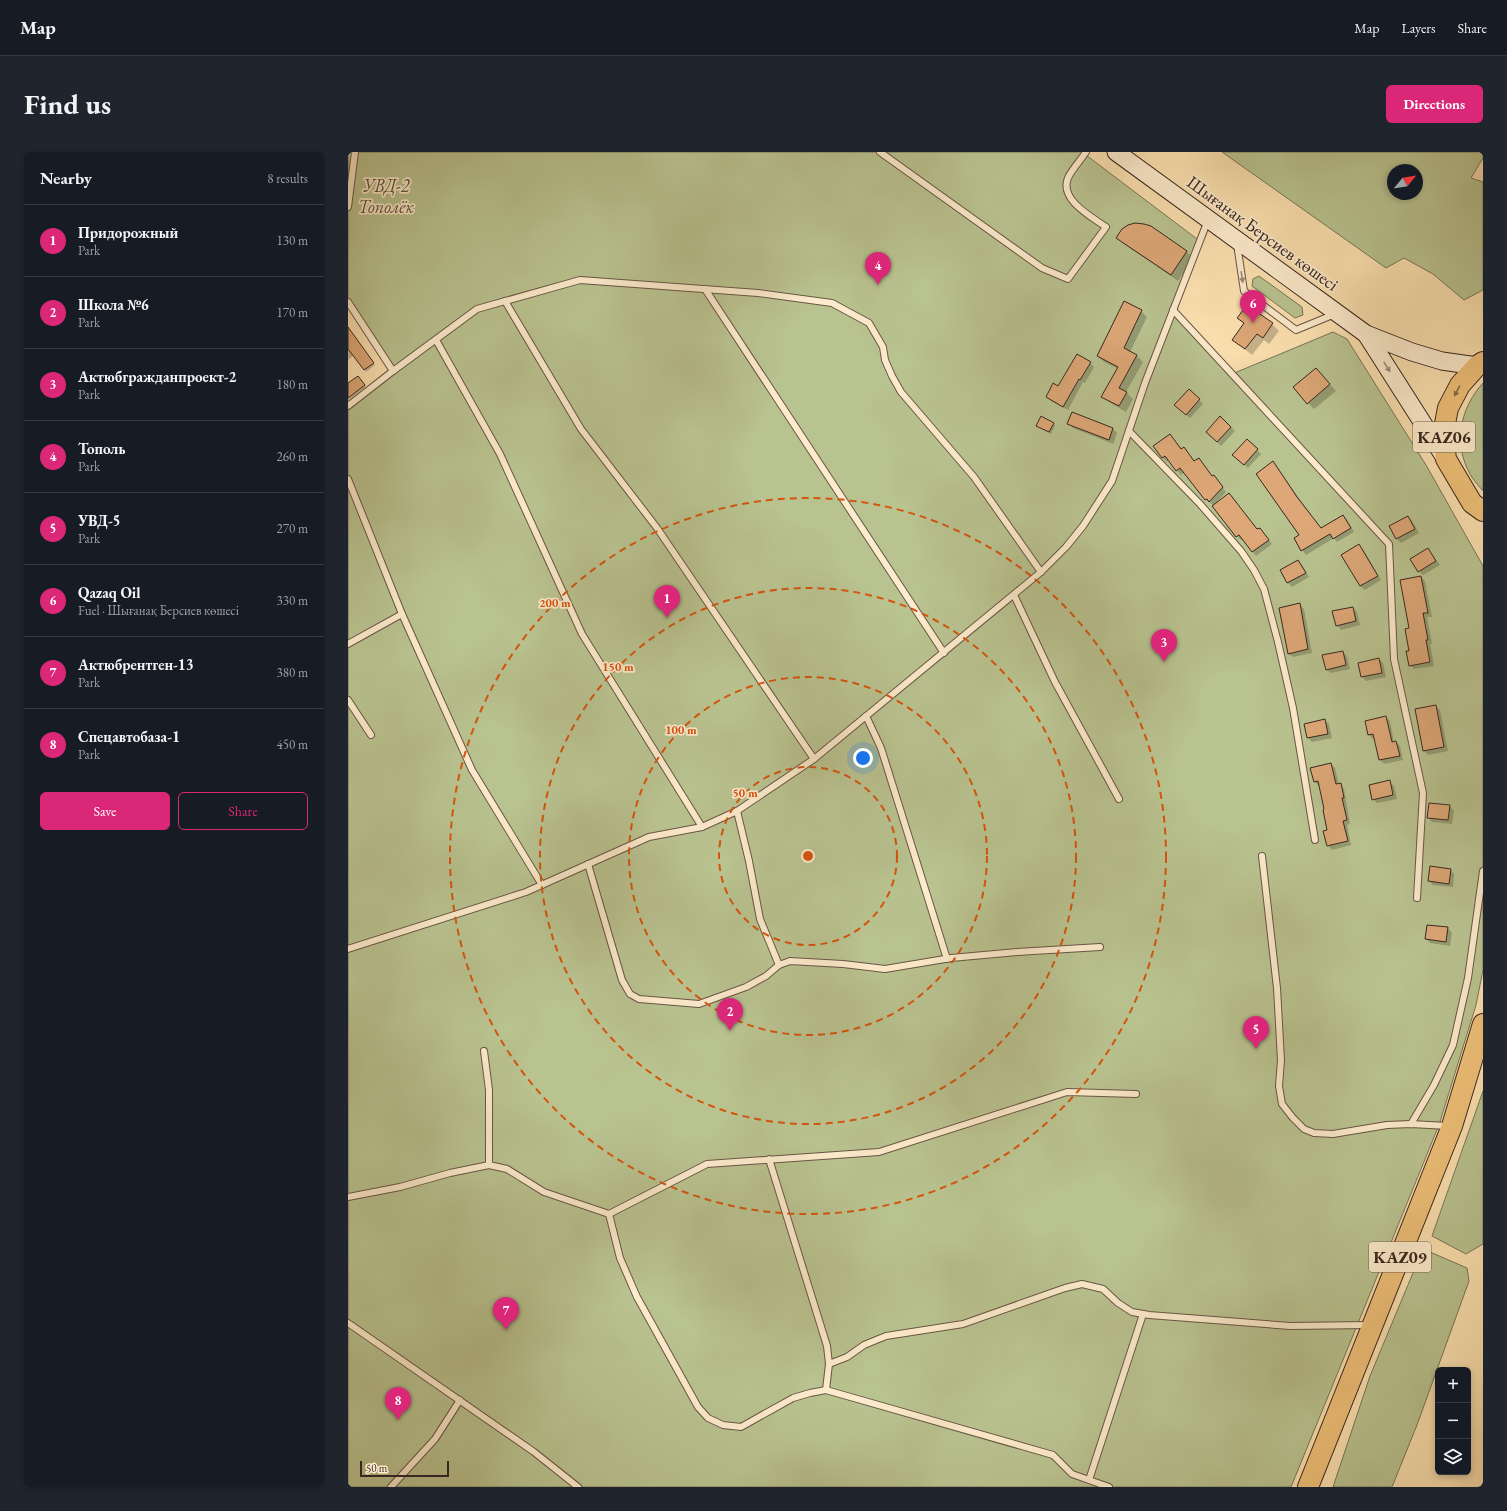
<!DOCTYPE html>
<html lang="en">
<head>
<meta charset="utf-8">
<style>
	:root { --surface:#171b24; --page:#20242c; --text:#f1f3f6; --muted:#9ea1a6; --line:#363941; --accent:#db2777 }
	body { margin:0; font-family:"EB Garamond",serif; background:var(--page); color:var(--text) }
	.controls { position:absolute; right:12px; bottom:12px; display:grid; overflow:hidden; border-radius:6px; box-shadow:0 2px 6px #0003 }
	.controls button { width:36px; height:36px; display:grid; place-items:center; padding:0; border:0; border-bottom:1px solid var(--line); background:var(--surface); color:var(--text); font:20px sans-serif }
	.compass { position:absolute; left:1039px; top:12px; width:36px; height:36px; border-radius:50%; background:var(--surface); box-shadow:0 2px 6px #0003; rotate:60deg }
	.scale { position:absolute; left:12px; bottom:10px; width:89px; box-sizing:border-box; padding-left:4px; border:2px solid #382721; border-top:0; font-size:11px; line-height:14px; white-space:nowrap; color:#382721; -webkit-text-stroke:3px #fcebcc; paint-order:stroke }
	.you { position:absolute; left:515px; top:606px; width:14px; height:14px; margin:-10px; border:3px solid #fff; border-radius:50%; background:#1a73e8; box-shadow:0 0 0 6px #1a73e833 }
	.badge { display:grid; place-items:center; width:26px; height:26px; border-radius:50%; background:var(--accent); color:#fff; font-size:13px; font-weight:700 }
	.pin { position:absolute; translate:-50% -33px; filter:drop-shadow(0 1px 2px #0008) }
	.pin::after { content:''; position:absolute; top:21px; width:14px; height:12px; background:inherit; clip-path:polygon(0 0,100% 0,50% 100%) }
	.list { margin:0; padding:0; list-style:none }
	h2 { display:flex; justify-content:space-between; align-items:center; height:52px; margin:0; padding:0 16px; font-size:17px }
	h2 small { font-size:13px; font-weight:400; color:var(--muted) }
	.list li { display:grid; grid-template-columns:26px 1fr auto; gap:12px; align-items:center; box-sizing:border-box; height:72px; padding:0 16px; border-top:1px solid var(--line) }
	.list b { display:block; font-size:15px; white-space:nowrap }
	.list p { margin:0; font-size:13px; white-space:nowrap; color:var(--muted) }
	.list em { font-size:13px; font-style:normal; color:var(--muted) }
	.actions { display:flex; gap:8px; padding:12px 16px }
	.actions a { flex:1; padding:9px 0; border:1px solid var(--accent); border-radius:6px; text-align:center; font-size:14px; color:var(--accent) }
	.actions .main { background:var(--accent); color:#fff }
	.icon { flex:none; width:22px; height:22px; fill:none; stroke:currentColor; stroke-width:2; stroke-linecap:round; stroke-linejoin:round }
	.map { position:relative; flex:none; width:1135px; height:1335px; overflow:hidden; border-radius:6px }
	header { display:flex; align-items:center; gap:24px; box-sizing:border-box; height:56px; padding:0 20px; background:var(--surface); border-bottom:1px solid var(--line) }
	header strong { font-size:19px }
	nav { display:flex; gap:22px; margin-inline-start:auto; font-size:14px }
	.intro { display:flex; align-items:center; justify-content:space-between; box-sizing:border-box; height:96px; padding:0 24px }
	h1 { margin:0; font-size:28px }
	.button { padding:10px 18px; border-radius:6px; background:var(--accent); color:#fff; font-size:14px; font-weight:700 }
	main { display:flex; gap:24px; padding:0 24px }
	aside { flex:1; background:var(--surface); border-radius:6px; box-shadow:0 2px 6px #0003 }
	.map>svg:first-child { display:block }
	.green { fill:#b9c390; stroke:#787558; fill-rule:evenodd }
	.shadow { fill:#0003 }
	.building { fill:#dda777; stroke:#382721 }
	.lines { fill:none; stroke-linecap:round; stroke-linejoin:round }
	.service-casing { stroke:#695545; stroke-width:8 }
	.secondary-casing { stroke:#382721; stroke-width:19 }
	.trunk-casing { stroke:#382721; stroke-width:22 }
	.service { stroke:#fcebcc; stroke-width:6 }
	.secondary { stroke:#fcebcc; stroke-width:17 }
	.trunk { stroke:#eec078; stroke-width:20 }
	.oneway { fill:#9a8976 }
	.oneway2 { fill:#8a6c48 }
	.ring { fill:none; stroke:#d6540e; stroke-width:2; stroke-dasharray:7 5 }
	.labels { text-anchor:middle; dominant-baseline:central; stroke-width:3.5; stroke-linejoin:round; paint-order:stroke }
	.shield { fill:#fcebcc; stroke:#736254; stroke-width:1 }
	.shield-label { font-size:17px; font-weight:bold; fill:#382721 }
	.park-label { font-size:18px; font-style:italic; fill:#584e3d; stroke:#fcebcc }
	.street-label { font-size:18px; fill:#382721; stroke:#fcebcc }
	.centre { fill:#d6540e; stroke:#fcebcc; stroke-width:2 }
	.ring-label { font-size:12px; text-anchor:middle; font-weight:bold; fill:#d6540e; stroke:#fcebcc; stroke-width:3.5; stroke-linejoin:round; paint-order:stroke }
</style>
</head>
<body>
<header>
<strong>Map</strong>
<nav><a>Map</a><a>Layers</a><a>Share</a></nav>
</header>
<div class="intro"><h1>Find us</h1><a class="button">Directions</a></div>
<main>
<aside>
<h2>Nearby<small>8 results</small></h2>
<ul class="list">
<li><span class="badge">1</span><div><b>Придорожный</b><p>Park</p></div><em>130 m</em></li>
<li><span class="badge">2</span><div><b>Школа №6</b><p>Park</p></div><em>170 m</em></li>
<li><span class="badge">3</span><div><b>Актюбгражданпроект-2</b><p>Park</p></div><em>180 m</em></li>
<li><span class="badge">4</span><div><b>Тополь</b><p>Park</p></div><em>260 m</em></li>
<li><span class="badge">5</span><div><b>УВД-5</b><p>Park</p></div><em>270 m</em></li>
<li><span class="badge">6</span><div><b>Qazaq Oil</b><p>Fuel · Шығанақ Берсиев көшесі</p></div><em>330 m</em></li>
<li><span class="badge">7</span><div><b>Актюбрентген-13</b><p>Park</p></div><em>380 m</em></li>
<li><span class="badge">8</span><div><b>Спецавтобаза-1</b><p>Park</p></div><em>450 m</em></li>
</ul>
<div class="actions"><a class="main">Save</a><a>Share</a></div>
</aside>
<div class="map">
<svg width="1135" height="1335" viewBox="0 0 1135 1335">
	<rect width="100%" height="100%" fill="#fbe0b0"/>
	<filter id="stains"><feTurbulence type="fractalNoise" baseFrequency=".005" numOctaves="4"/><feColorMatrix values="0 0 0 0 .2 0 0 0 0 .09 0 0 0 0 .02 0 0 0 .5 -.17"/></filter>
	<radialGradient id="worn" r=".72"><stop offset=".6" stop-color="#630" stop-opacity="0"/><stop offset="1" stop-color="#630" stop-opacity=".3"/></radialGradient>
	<g class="green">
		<path d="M0,0H734L849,87L827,157L884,222L985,180L999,187L1078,313L1135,414V818L1128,853L1091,973L943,1335H0V254L45,219L0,150Z"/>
		<path d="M874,0H1135V6L1123,26L1135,30V138L1116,148L1085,122L1056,106L1038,116ZM1045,18H1069V42H1045Z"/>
		<path d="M911,124L954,155L955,163L947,166L904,134L905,127Z"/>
		<path d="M1135,231V339C1131,334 1125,328 1122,322C1105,292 1112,256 1135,231Z"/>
		<path d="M1135,939V1092L1118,1102L1084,1084Z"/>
		<path d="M1075,1097L1119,1116L1121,1129L1069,1273L1044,1335H985L1022,1224Z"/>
	</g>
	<g class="shadow">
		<path d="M803,75L839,100L845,106L830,129L776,92L769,86Z"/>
		<path d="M793,159L799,165L782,200L789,204L795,210L778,240L785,247L778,260L761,250L755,244L770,217L756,210L750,204Z"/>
		<path d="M890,166L924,172L931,179L921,192L916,188L904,203L885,188L896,172Z"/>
		<path d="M0,176L27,213L18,220L6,203L0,208Z"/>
		<path d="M742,211L746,215L737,231L735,230L720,258L703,249L699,245Z"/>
		<path d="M968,217L988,239L966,257L960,251Z"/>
		<path d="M12,227L18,235L0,249V232Z"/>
		<path d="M841,239L855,252L842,266L832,257Z"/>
		<path d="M725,261L765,277L769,281L765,292L725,276L721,272Z"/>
		<path d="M705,272L707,273L703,282L689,274Z"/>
		<path d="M883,275L887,279L873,294L859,280Z"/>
		<path d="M822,283L834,297L836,296L847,310L870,329L878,340L867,352L910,378L912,377L924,392L908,404L895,387L893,388L889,384L866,354L858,347L836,320L833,323L821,308L819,310L815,306L806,295Z"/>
		<path d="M899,288L913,302L900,316L890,307Z"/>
		<path d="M925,310L973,377L995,364L999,368L1006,380L989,390L986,386L958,403L947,387L953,383Z"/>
		<path d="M1060,365L1064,369L1071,381L1053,391L1049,387L1042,374Z"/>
		<path d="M1011,393L1015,397L1033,428L1017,438L1012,434L994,403Z"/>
		<path d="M1080,397L1092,413L1075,423L1071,419Z"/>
		<path d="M950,409L954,413L961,425L944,435L940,431L933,419Z"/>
		<path d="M1073,425L1077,429L1084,465H1079L1084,492H1082L1086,514L1066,517L1062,513L1063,477Z"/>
		<path d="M952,453L956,457L964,501L945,505L940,501Z"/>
		<path d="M1005,456L1009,460L1012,473L993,478L989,473Z"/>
		<path d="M995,500L999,504L1002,517L983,521L978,517Z"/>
		<path d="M1031,507L1035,511L1038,525L1018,529L1014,525Z"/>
		<path d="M1088,554L1092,558L1100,599L1080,603L1076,599Z"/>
		<path d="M1038,565L1042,569L1046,591L1048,590L1052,594L1055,608L1036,612L1032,608L1027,587H1025L1021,583Z"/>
		<path d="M977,568L981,572L984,586L964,590L960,586Z"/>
		<path d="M983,612L987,616L991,633L992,632L996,637L1002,672L999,673L1003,693L984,698L980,693V679L972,634H971L967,630Z"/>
		<path d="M1042,630L1046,634L1049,647L1029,651L1025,647Z"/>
		<path d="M1102,654L1106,659L1104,672L1084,670L1080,665Z"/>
		<path d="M1102,718L1106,722L1105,735L1085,733L1081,729Z"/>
		<path d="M1100,776L1104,781L1102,794L1082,791L1078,787Z"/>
	</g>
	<g class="building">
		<path d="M787,71L796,72L803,74L839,99L823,123L768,86L774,77L780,73Z"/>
		<path d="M776,149L794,158L776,196L789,203L771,236L779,240L771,254L753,245L770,215L749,204Z"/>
		<path d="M899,153L925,171L915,186L909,182L897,197L884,188L896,171L889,166Z"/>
		<path d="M0,175L26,211L16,218L0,197Z"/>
		<path d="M729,202L743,210L732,228L731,227L715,255L698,245L705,231L710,234Z"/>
		<path d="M968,216L982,232L959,252L945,235Z"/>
		<path d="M10,224L17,233L0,246V231Z"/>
		<path d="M841,237L852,247L838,263L826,253Z"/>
		<path d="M724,260L765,276L761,288L719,272Z"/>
		<path d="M693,264L706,271L701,280L688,274Z"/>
		<path d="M872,264L883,275L869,290L858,280Z"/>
		<path d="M822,282L833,297L836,295L846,309L851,306L864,324L866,323L875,335L861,350L859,347L857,348L832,316L828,319L817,304L814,306L805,294Z"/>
		<path d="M899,287L910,297L896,313L884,303Z"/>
		<path d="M925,309L949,345L973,376L995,363L1003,376L985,387L982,382L953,399L946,386L951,383L908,322Z"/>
		<path d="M881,341L909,377L912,376L921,388L904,400L891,383L888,385L864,354Z"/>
		<path d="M1060,364L1067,377L1048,387L1041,374Z"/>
		<path d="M1011,392L1030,424L1012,434L993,403Z"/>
		<path d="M1080,396L1088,409L1070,420L1062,407Z"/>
		<path d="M950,408L958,421L939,431L932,418Z"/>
		<path d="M1073,424L1080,461H1075L1080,488H1078L1082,510L1061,514L1058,499H1061L1057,477L1061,476L1052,428Z"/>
		<path d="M952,451L960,497L940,502L931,456Z"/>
		<path d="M1005,455L1008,469L988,474L984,459Z"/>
		<path d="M995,499L998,513L978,518L974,503Z"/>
		<path d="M1031,506L1034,521L1013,525L1010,511Z"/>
		<path d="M1088,553L1096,595L1075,599L1067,557Z"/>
		<path d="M1038,564L1044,590L1048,589L1052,604L1031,608L1025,582L1020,583L1017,569Z"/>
		<path d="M977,567L980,582L959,586L956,572Z"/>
		<path d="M983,611L988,632L993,631L996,646H994L999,668L995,669L1000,689L979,694L975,679L979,678L975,658L976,657L970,629L966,630L962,616Z"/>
		<path d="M1042,628L1045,643L1024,648L1021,633Z"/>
		<path d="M1081,651L1102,653L1100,668L1079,666Z"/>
		<path d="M1082,714L1103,717L1101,732L1080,729Z"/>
		<path d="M1079,773L1100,775L1098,790L1077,787Z"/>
	</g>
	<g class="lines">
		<g class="service-casing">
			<g id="service">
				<path d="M532,0L694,116L720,127L758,75C744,65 711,48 720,26C724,17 733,8 738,0"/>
				<path d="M0,55L7,0"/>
				<path d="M889,92L896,139L948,178L987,162"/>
				<path d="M357,137L596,501"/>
				<path d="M157,149L233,277L309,376L466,607"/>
				<path d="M0,150L45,219L129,157L232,128L410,141L484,151L521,171L535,195L537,208L544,224L553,240L626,325L693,420"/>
				<path d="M825,158L1041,392L1046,507L1075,641L1069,746"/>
				<path d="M88,188L152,302L234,482L354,675"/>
				<path d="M0,254L45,219"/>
				<path d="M781,279L852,352L893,399L906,418L916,437L930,490L945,556L967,688"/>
				<path d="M0,327L54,462L124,618L194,733"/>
				<path d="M666,443L707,530L771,647"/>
				<path d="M0,492L54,462"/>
				<path d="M0,548L23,583"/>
				<path d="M518,564L533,596L599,807"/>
				<path d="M389,659L401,709L412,767L431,813"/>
				<path d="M914,704L929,836L933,908L931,934L934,952L945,966L956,977L966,981L985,982L1039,973L1063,972L1100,974"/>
				<path d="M240,712L274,828L282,842L291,847L351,852L398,835L418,824L431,813L442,809L495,812L537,817L603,806L669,800L752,795"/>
				<path d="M0,797L178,740L301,685L354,675L389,659L466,607L693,420L718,395L735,374L764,329L797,231L860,68"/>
				<path d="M136,899L141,938V1013"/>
				<path d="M1063,972L1086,933L1105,893L1120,826L1135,719"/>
				<path d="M421,1007L479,1194L481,1212L478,1238"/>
				<path d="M0,1045L52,1035L102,1021L141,1013L159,1017L196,1040L261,1062L359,1012L531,1000L719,940L788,942"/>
				<path d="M261,1062L272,1106L289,1145L350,1255L360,1266L375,1273L393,1275L445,1246L462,1241L478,1238L705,1303L724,1322L761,1335"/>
				<path d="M0,1171L186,1300L230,1335"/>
				<path d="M481,1212L499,1205L516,1193L538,1184L615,1172L717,1136L734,1132L755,1137L770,1151L784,1160L801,1163L942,1174L1021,1173"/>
				<path d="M741,1328L795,1162"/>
				<path d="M43,1335L87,1287L112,1248"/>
			</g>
		</g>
		<g class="secondary-casing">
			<g id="secondary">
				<path d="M768,0L1018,182L1064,200L1094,209L1129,214"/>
				<path d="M1018,182L1097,306"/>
			</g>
		</g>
		<g class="trunk-casing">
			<g id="trunk">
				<path d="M1135,210L1129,214L1112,233L1100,256L1095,282L1098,307L1124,351L1135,359"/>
				<path d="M960,1335L1104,974L1135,872"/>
			</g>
		</g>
		<use href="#service" class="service"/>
		<use href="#secondary" class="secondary"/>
		<use href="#trunk" class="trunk"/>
	</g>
	<defs><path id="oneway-solid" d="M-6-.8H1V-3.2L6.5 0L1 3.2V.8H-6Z"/></defs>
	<g class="oneway">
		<use href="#oneway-solid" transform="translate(894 125) rotate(81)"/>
		<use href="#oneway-solid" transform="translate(1039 215) rotate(58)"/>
	</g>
	<use class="oneway2" href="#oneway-solid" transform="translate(1109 239) rotate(118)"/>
	<g class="ring">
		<circle cx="460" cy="704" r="89"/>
		<circle cx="460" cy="704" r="179"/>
		<circle cx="460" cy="704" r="268"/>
		<circle cx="460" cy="704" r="358"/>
	</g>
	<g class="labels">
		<g class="shield">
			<rect x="1065" y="270" width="62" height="30" rx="3"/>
			<rect x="1021" y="1090" width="62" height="30" rx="3"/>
		</g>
		<g class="shield-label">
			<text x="1096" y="285">KАZ06</text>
			<text x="1052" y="1105">KAZ09</text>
		</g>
		<g class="park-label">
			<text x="38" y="33">УВД-2<tspan x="38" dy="21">Тополёк</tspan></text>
		</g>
		<g class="street-label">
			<text transform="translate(915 81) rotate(36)">Шығанақ Берсиев көшесі</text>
		</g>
	</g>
	<circle cx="460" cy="704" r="6" class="centre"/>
	<g class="ring-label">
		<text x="207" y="455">200 m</text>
		<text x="270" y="519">150 m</text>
		<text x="333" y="582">100 m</text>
		<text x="397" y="645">50 m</text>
	</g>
	<rect width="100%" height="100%" filter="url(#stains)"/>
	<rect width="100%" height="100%" fill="url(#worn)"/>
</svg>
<div class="controls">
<button>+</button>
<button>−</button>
<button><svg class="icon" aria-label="layers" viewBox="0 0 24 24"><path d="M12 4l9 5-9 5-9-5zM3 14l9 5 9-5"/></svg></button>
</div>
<svg class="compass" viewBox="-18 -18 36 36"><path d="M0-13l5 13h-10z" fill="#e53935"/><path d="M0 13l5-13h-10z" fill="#9ea1a6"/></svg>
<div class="scale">50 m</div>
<div class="you"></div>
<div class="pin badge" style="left:319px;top:466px">1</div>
<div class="pin badge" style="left:382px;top:879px">2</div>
<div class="pin badge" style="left:816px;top:510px">3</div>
<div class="pin badge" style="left:530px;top:133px">4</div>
<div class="pin badge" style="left:908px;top:897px">5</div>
<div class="pin badge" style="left:905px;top:171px">6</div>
<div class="pin badge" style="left:158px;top:1178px">7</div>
<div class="pin badge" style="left:50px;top:1268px">8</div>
</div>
</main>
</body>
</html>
